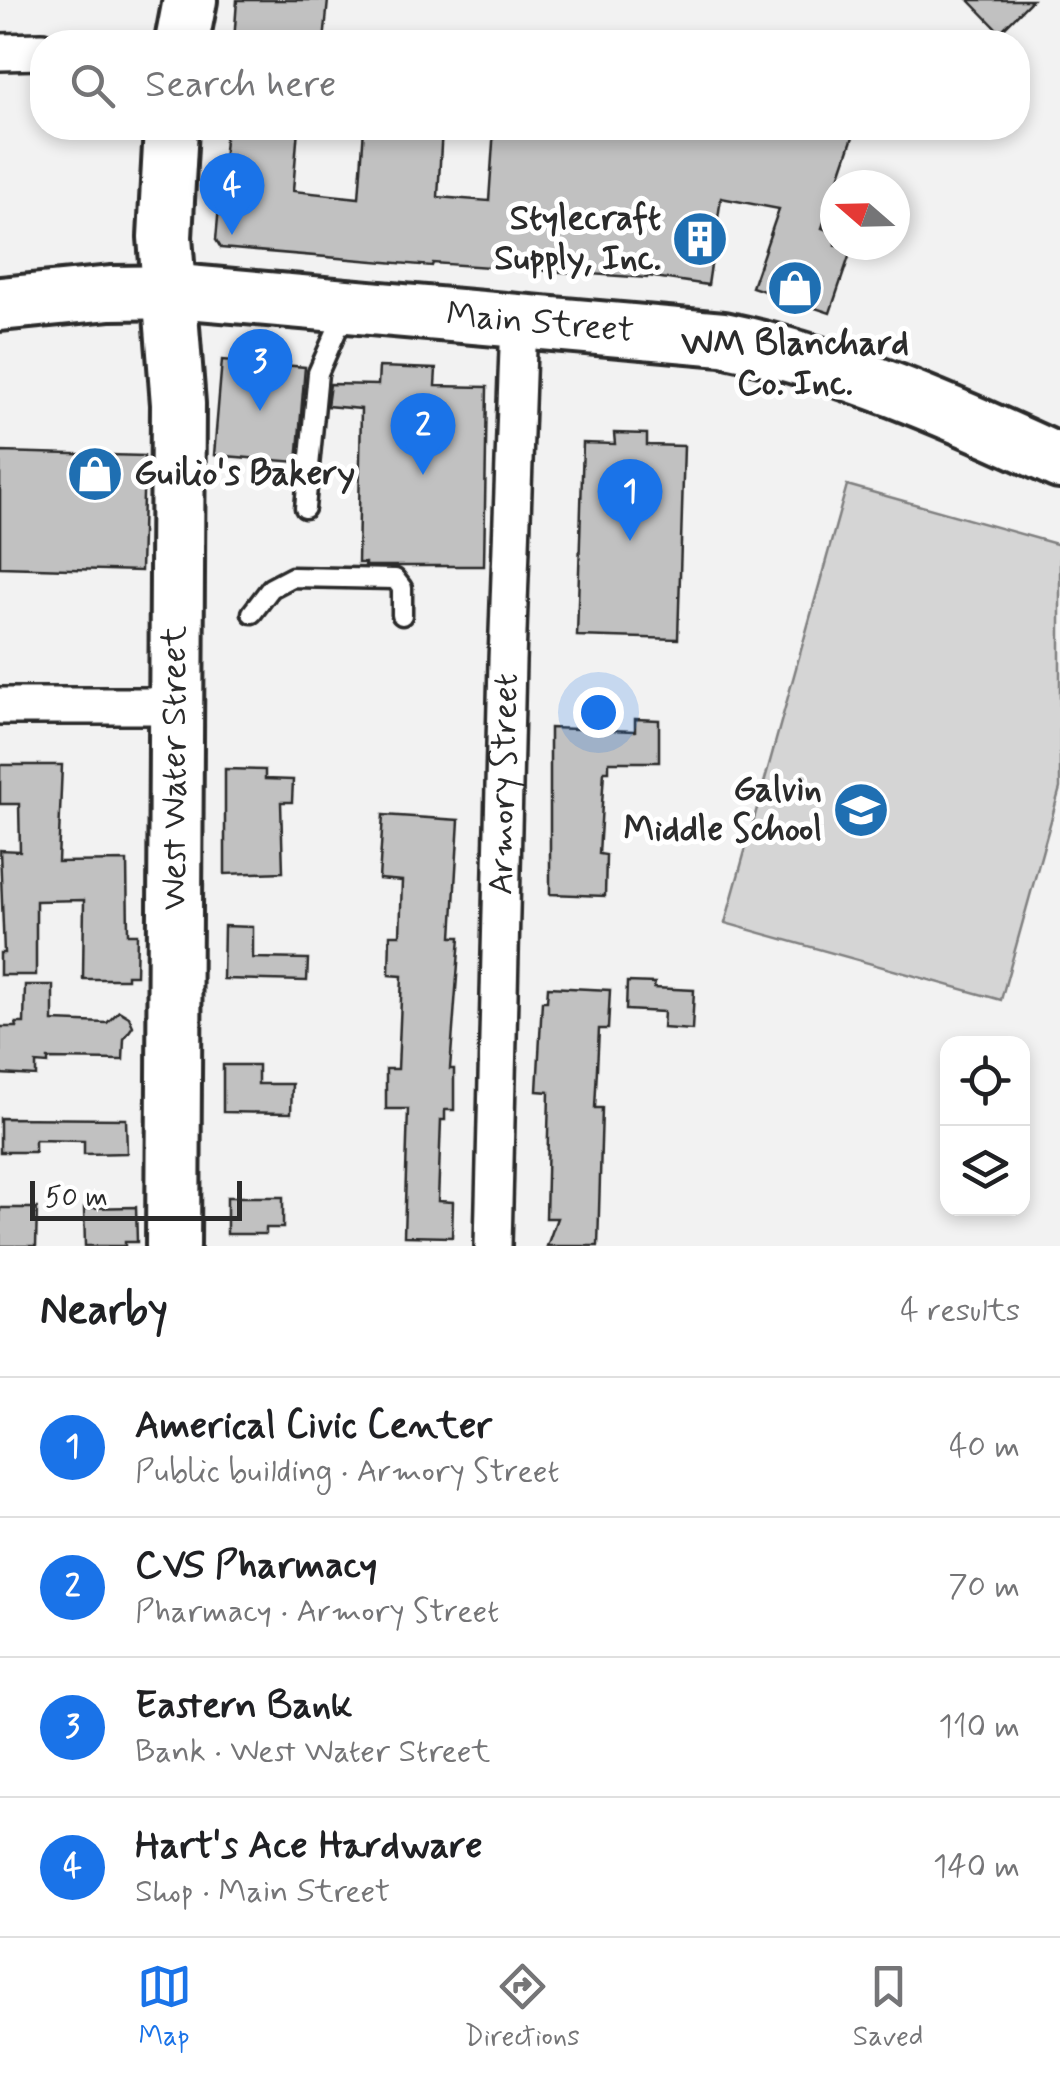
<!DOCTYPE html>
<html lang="en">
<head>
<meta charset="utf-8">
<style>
	:root { --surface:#fff; --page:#f6f6f6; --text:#202124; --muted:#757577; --line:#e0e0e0; --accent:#1a73e8 }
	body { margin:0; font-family:Mynerve,sans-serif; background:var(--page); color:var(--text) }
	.controls { position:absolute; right:30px; bottom:30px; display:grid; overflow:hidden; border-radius:20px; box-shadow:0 5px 15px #0003 }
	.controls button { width:90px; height:90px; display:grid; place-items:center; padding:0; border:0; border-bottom:2px solid var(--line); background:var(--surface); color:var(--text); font:50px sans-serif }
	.compass { position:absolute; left:820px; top:170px; width:90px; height:90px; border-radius:50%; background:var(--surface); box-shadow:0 5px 15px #0003; rotate:290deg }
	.scale { position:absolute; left:30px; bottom:25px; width:212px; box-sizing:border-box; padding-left:10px; border:5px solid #2b2b2b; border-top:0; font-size:28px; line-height:35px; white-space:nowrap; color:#2b2b2b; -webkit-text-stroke:8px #fff; paint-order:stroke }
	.you { position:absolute; left:598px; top:712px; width:35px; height:35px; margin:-25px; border:8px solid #fff; border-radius:50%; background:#1a73e8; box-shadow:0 0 0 15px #1a73e833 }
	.badge { display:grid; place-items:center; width:65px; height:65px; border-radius:50%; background:var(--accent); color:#fff; font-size:32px; font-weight:700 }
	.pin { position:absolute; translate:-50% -82px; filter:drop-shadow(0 2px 5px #0008) }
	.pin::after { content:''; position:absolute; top:52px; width:35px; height:30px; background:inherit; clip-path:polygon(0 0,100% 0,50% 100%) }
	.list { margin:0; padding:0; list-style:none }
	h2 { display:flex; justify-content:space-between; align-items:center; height:130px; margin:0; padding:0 40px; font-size:42px }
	h2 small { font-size:32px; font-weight:400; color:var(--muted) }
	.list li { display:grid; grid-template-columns:65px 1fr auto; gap:30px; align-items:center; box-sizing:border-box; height:140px; padding:0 40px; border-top:2px solid var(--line) }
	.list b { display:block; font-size:38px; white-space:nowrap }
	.list p { margin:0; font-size:32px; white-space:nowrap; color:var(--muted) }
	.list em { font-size:32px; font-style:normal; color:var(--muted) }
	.icon { flex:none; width:55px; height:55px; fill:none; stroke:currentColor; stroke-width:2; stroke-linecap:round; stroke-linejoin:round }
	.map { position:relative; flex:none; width:1060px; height:1246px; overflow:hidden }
	.search { position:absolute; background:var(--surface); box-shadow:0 5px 15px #0003; left:30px; right:30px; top:30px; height:110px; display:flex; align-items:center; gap:25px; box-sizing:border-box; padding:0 35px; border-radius:40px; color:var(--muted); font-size:38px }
	.sheet { height:690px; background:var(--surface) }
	nav { display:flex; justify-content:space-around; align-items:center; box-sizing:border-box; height:140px; border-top:2px solid var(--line); background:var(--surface); font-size:28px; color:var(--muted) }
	nav a { display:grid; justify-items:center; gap:5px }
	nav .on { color:var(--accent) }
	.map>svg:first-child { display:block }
	.green { fill:#d5d5d5; stroke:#808080; stroke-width:2.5 }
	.building { fill:#c1c1c1; stroke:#2b2b2b; stroke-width:2.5 }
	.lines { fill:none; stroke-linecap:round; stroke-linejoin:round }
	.lane-casing { stroke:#2b2b2b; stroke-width:25 }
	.street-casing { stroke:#2b2b2b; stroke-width:42 }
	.primary-casing { stroke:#2b2b2b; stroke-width:60 }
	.lane { stroke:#fff; stroke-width:18 }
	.street { stroke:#fff; stroke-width:35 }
	.primary { stroke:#fff; stroke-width:52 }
	.labels { text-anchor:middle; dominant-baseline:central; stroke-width:10; stroke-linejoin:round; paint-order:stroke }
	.poi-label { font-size:35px; font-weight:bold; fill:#2b2b2b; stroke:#fff; text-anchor:end }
	.street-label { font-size:35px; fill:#2b2b2b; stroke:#fff }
</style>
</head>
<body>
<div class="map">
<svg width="1060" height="1246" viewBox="0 0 1060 1246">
	<rect width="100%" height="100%" fill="#f2f2f2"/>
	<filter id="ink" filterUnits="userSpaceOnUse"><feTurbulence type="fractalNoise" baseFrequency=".01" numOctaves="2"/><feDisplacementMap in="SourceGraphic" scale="20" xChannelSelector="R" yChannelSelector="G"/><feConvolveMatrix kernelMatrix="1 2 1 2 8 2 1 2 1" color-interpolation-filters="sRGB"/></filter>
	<g filter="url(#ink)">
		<path class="green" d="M847,485L1060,545V788L1001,1000L725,923Z"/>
		<g class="building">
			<path d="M237,0H328L324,42H234Z"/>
			<path d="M969,0H1032L1000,32Z"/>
			<path d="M226,128H298L293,191L359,198L364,128H442L438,197L489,201L494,128H856L822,228L835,233V245H853L830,313L752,287L779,209L721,198L708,285L648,276L647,278L433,263L432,266L221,248L216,240Z"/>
			<path d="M222,360L305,367L297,462L214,455Z"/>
			<path d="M379,367L436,369L435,386L487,387L484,566H365V563H358L361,409L327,406L330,384L378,385Z"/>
			<path d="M614,433L647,434V445L684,446L678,639L577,636L583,443L615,444Z"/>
			<path d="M0,452L144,456L141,571L0,567Z"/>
			<path d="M635,719L659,720V762H609V771H604L599,854L606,855L605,896L550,894V728L635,731Z"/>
			<path d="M0,765H62L58,862L127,861L128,934H137L136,975H127V979H83L84,900L36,901V975H0V953H4L0,850L20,851L19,804H0Z"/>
			<path d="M225,769L265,770V779L293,780L292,802H281L283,872L225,874Z"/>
			<path d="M383,815L459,820L452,937H460L450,1069H454V1110H445V1120H441L438,1201L453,1202L452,1237L404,1236L408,1109H386V1069H398L402,976L389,975L390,935H400L402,881L379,879Z"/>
			<path d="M224,926L253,927V958L308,959L307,981L223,979Z"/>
			<path d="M627,982L655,983L654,988L694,990L692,1030L663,1028L664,1012L626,1010Z"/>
			<path d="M25,985H53V1021L107,1023L119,1011L129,1017L133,1026L124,1039L123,1060L48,1059V1064L36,1063V1076L0,1074V1027H17L16,1023H24Z"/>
			<path d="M548,987L610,990L608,1029H599L595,1108H602L598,1246H547L557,1218H546L549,1092L537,1091L542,1001H547Z"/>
			<path d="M223,1065H258V1084H292L291,1113L223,1112Z"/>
			<path d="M0,1118L126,1119L127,1153L84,1154V1141L35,1140V1152H0Z"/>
			<path d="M227,1197H283V1228H266V1234H227Z"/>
			<path d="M136,1207L137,1242H125V1246H85L84,1208Z"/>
			<path d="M0,1208H37L36,1246H0Z"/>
		</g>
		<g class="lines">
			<g class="lane-casing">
				<g id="lane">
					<path d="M305,508L318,373L340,323"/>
					<path d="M252,613L271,588L292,577L395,579L402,588V615"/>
				</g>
			</g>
			<g class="street-casing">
				<g id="street">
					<path d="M0,52L42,51"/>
					<path d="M0,706H175"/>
					<path id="s1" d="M493,1246L507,661L519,320"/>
				</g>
			</g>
			<g class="primary-casing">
				<g id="primary">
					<path d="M182,42L190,0"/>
					<path d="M171,128L165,237L178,404L173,1246"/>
					<path id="s2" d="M0,304L111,293L188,292L723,339C841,363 952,412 1060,462"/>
				</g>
			</g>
			<use href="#lane" class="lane"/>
			<use href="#street" class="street"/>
			<use href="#primary" class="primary"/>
		</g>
	</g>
	<defs>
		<g id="building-disc" transform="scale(2.875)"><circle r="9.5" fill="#1f6fb2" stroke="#fff"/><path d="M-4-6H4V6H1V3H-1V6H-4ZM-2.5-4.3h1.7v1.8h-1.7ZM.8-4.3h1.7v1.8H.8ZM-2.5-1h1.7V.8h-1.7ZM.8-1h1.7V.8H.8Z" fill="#fff"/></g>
		<g id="shop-disc" transform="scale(2.875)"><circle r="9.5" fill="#1f6fb2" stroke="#fff"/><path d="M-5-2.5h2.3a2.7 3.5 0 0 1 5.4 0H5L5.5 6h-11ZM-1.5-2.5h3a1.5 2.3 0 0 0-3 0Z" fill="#fff"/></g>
		<g id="school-disc" transform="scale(2.875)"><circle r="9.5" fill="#1f6fb2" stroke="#fff"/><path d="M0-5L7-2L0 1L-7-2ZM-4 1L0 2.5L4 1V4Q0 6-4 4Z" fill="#fff"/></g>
	</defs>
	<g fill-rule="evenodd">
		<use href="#building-disc" x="700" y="239"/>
		<use href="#shop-disc" x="795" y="288"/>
		<use href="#shop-disc" x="95" y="474"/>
		<use href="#school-disc" x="861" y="810"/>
	</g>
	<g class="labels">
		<g class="poi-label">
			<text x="661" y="219">Stylecraft<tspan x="661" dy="40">Supply, Inc.</tspan></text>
			<text x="795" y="344" text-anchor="middle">WM Blanchard<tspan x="795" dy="40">Co. Inc.</tspan></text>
			<text x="134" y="474" text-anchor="start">Guilio's Bakery</text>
			<text x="822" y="790">Galvin<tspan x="822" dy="40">Middle School</tspan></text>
		</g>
		<g class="street-label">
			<text stroke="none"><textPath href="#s2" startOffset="542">Main Street</textPath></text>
			<text transform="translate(175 768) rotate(-90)">West Water Street</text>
			<text stroke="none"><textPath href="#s1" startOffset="462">Armory Street</textPath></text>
		</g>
	</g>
</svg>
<div class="controls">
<button><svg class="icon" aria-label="locate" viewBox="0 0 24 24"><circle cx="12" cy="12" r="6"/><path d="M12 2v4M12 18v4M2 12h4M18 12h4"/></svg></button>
<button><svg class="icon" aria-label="layers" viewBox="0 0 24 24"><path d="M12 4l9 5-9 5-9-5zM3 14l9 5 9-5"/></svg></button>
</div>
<svg class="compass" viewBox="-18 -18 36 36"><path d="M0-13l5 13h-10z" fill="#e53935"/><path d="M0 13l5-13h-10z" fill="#757577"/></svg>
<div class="scale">50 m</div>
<div class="you"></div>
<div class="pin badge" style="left:630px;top:541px">1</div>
<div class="pin badge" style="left:423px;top:475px">2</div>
<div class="pin badge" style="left:260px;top:411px">3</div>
<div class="pin badge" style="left:232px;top:235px">4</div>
<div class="search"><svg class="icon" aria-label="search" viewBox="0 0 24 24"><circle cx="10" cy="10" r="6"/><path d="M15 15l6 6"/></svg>Search here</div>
</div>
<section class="sheet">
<h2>Nearby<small>4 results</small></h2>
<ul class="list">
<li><span class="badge">1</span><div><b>Americal Civic Center</b><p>Public building · Armory Street</p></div><em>40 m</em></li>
<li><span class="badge">2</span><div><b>CVS Pharmacy</b><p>Pharmacy · Armory Street</p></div><em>70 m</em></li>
<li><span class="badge">3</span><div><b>Eastern Bank</b><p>Bank · West Water Street</p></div><em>110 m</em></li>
<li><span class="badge">4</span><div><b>Hart's Ace Hardware</b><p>Shop · Main Street</p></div><em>140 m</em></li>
</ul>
</section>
<nav>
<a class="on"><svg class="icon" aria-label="map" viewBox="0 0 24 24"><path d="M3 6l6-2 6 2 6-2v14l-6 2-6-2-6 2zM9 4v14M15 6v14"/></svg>Map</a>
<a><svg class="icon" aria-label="directions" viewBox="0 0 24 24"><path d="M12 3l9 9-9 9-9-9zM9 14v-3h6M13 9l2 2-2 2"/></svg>Directions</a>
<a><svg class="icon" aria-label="saved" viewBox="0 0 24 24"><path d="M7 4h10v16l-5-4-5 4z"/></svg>Saved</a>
</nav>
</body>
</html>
